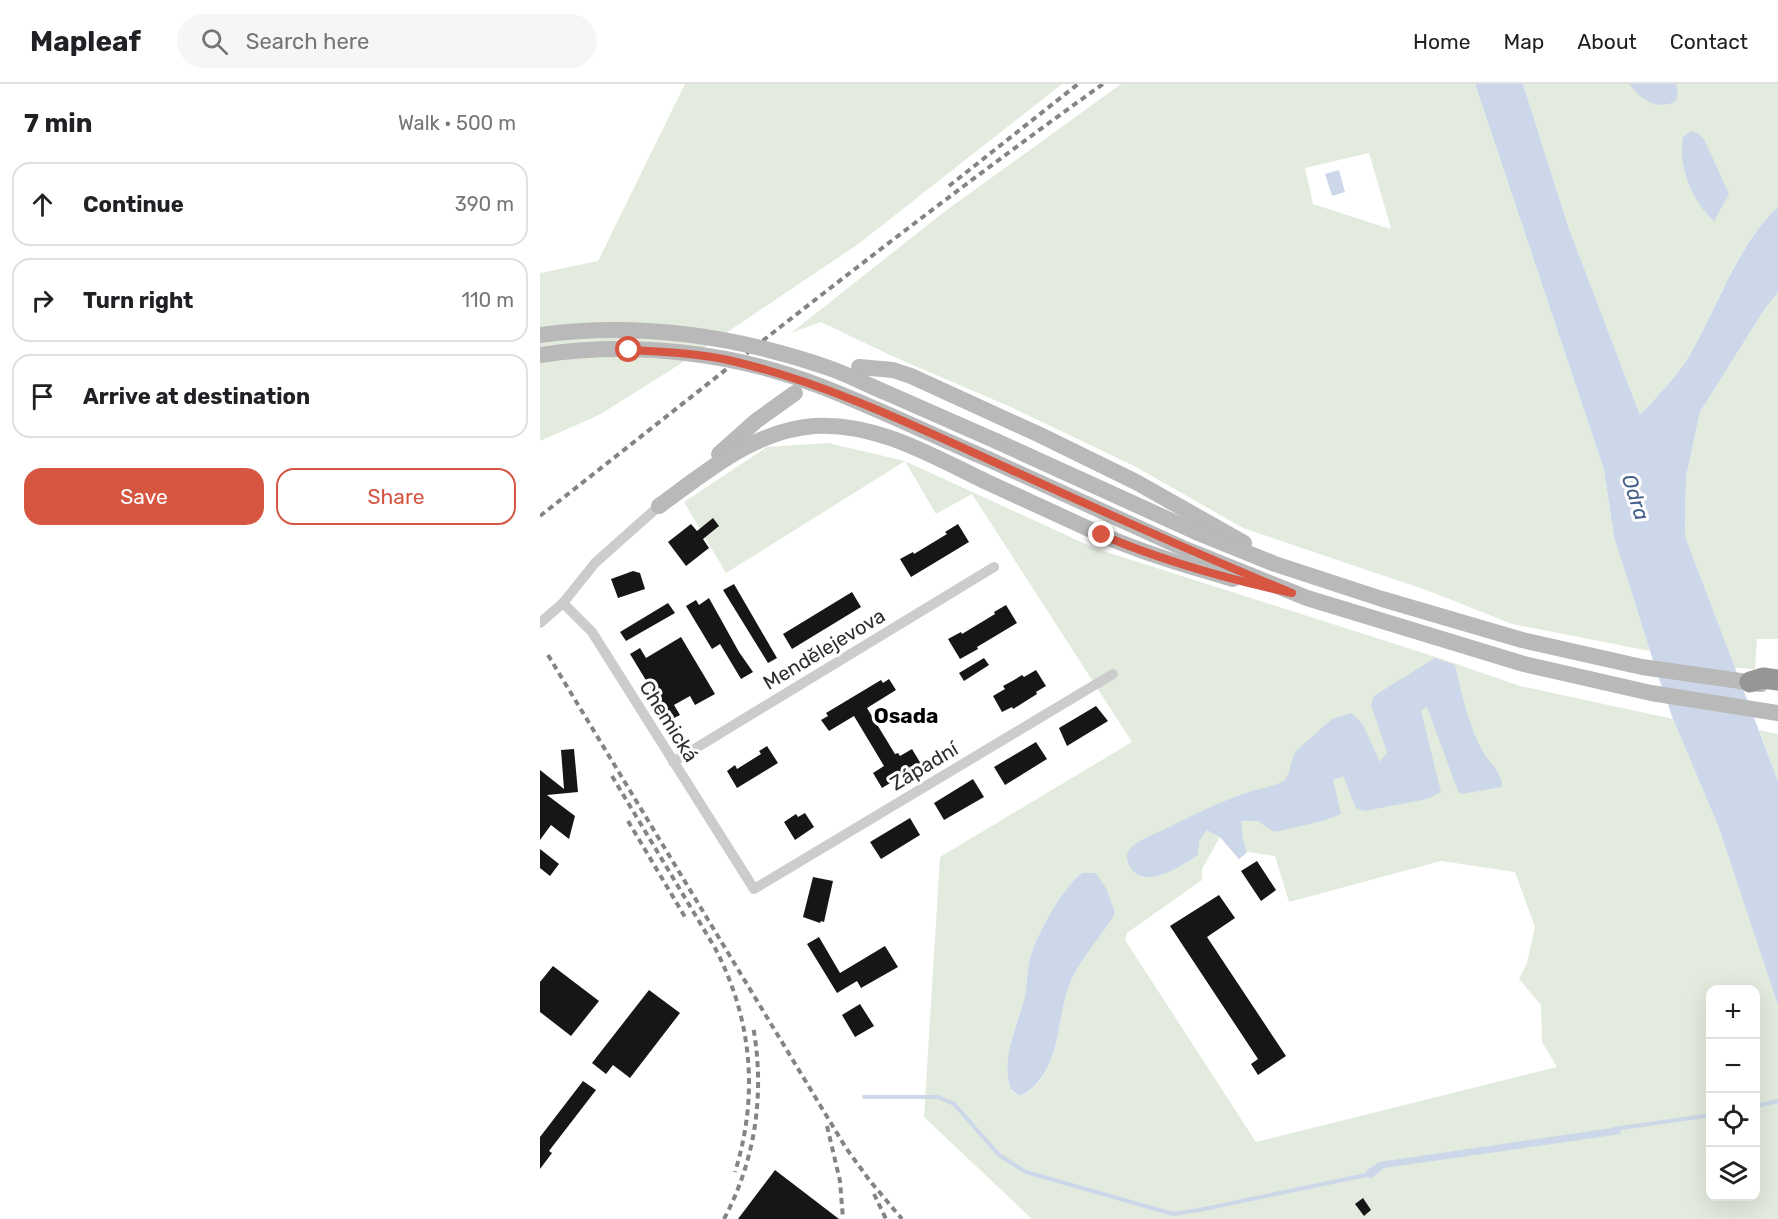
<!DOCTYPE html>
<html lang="en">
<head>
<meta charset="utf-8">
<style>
	:root { --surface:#fff; --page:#f6f6f6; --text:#202124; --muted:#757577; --line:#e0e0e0; --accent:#d65641 }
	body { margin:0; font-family:Rubik,sans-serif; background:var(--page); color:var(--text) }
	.controls { position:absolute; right:18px; bottom:18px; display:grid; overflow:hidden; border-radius:12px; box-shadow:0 6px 24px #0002 }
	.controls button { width:54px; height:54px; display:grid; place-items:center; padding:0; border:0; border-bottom:2px solid var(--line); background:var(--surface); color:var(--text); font:30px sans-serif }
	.stop { position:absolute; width:18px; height:18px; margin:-14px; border:4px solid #d65641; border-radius:50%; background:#fff }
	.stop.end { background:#d65641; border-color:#fff; box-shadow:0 2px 6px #0008 }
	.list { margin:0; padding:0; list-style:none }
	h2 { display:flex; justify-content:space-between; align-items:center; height:78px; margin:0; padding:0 24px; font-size:26px }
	h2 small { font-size:20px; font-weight:400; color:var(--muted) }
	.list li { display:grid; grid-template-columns:39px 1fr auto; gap:18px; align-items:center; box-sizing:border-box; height:84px; margin:0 12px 12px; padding:0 12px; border:2px solid var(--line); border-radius:18px }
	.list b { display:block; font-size:22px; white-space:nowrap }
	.list em { font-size:20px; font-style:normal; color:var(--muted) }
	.actions { display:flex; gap:12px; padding:18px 24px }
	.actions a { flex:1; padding:14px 0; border:2px solid var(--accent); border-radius:18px; text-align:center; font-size:21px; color:var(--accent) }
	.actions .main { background:var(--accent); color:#fff }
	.icon { flex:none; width:33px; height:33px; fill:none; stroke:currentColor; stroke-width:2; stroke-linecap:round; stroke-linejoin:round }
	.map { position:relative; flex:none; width:1238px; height:1135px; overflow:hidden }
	header { display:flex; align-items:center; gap:36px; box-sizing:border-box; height:84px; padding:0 30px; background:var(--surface); border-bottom:2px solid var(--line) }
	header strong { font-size:28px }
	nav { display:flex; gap:33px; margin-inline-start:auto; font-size:21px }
	.search { width:420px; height:54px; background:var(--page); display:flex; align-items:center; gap:15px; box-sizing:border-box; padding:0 21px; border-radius:33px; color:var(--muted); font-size:22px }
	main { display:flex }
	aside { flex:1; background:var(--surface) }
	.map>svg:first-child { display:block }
	.green { fill:#e2ebde; fill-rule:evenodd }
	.water { fill:#ccd8e9 }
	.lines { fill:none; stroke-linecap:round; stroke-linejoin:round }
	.stream { stroke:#ccd8e9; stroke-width:4 }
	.building { fill:#161616 }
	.street { stroke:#ccc; stroke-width:10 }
	.secondary { stroke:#b9b9b9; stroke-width:16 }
	.highway { stroke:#969696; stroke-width:21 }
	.rail { stroke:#848484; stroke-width:4; stroke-dasharray:6 4.5; stroke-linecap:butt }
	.secondary-bridge { stroke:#b9b9b9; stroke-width:16 }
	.route { stroke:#d65641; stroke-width:8 }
	.labels { text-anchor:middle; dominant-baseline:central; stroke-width:6; stroke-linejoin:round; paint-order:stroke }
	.street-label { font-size:20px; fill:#2f2f2f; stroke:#fff }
	.water-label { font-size:21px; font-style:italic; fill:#44608a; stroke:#fff }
	.neighbourhood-label { font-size:21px; font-weight:bold; fill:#000; stroke:#fff }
</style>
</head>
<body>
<header>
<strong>Mapleaf</strong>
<div class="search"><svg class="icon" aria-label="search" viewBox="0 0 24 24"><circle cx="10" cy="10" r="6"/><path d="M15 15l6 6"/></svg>Search here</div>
<nav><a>Home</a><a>Map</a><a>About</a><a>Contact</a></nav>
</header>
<main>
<aside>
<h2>7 min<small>Walk · 500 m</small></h2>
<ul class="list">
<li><svg class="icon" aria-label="ahead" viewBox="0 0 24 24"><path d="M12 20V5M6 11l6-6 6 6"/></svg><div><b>Continue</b></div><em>390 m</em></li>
<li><svg class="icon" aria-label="right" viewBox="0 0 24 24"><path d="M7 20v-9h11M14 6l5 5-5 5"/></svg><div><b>Turn right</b></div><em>110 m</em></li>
<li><svg class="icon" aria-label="arrive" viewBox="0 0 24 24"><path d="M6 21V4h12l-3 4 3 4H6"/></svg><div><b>Arrive at destination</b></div></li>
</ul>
<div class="actions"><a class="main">Save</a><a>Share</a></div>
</aside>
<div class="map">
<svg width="1238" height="1135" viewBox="0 0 1238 1135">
	<rect width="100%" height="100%" fill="#fff"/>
	<g class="green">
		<path d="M145,0H522L317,161L131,286L59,331L0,357V189L58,177Z"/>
		<path d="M581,0H935L1064,386L1074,453L1110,567L972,540L889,507L703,444L596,383L473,324L352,272L281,238L251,249L404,128ZM829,69L851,144L850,145L773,120L765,84Z"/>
		<path d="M983,0H1238V123C1195,163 1177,224 1148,274C1136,294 1116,313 1100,331L1028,142Z"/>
		<path d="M1238,208V555H1217L1215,585L1195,584L1145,452L1146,393L1160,328L1222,229Z"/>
		<path d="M288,359L365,377L554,464L899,574L980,602L1133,635L1179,744L1238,922V1135H492L384,1033L400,773L592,658L432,410L396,430L365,377L186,489L144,418L227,363ZM680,753L699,775L708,768L735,772L749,818L901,777L975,788L995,843L987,879L979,895L1001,921L1002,958L1017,983L716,1058L585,856L587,849L662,796V785ZM542,789L567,806L575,828C560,850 542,872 531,897C514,937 524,987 482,1012L471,1007C460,978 476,945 484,916C488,902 486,885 491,871C498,848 523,803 542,789ZM1170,906H1216V1112L1198,1113L1199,1119L1197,1113L1170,1112Z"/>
		<path d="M1219,646L1238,650V697Z"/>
	</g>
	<g class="water">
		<path d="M935,0H983L1028,142L1100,331C1114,316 1138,291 1148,274C1177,225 1196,162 1238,123V208L1222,229L1160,328L1146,393L1145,452L1238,697V922L1179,744L1133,635L1117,589L1074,453L1064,386Z"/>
		<path d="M1089,0H1136L1138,8L1136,17C1117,27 1101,16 1089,0Z"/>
		<path d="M1151,47L1157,49L1164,55L1189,110L1174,137C1153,119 1137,81 1143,53Z"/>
		<path d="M799,86L805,108L792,112L785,90Z"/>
		<path d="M895,574L915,581C922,610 928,640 942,666C948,678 963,689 962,703L921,710L918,707L887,623L881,627L901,708L887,715L825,727L816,724L803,692L793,696L801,730L783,737L734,748L718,737H701L703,755L707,768L699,775L680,753L667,746L659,757L658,771C640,782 606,807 590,783C587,777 585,772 589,766C596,757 611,752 621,747C647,734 673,721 700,711C714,705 730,704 744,697C751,689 750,676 756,667L792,635L812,629L823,641L840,678L847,668L831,621L834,612Z"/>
		<path d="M542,789H556L567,806L575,828L572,835C558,855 541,875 531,897C514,937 524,987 481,1012L471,1006C460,978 476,945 484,916C488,902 486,885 491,871C498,848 523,803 542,789Z"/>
		<path d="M1079,1043L1081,1050L844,1084L831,1095L826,1091L827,1086L839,1078Z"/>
	</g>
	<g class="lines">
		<g class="stream">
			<path d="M324,1013H398L414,1020L459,1071L486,1088L633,1130L659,1126L826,1091L829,1089"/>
			<path d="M1216,1022L1238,1017"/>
			<path d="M1074,1045L1165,1032"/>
		</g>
	</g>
	<g class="building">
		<path d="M173,434L179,442L163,455L169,464L146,482L128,458L151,440L157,447Z"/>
		<path d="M418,440L429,458L371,493L360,475L373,468L374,470L407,450L405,448Z"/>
		<path d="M93,487L100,489L105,505L78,514L71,495Z"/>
		<path d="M194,500L237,574L228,579L183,506Z"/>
		<path d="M312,508L321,523L252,565L243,550Z"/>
		<path d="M169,514L199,568L213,588L201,595L180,560L172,565L146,522L156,516L159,521Z"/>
		<path d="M128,519L135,529L86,557L80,548Z"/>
		<path d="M466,521L477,539L437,563L438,565L420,575L408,555L421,548L422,550L455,530L454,528Z"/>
		<path d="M141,553L175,610L155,621L150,612L134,621L140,631L130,636L90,570L100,564L106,574Z"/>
		<path d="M444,574L449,581L424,597L419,589Z"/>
		<path d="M496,586L506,602L496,608L497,610L473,625L472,623L462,628L453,612L465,605L463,602L474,596L482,591L484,593Z"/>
		<path d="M349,595L356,606L327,624L355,670L358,669L360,672L372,665L381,680L342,704L333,689L344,682L314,632L289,647L281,636L288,632L286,629L341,596L343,599Z"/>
		<path d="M556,622L568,637L527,662L519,644Z"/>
		<path d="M496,658L507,675L465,701L454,683Z"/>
		<path d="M227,662L238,679L197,704L187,687L195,681L197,685L221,670L219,667Z"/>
		<path d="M34,665L38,708L7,711L35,732L29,755L11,741L0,756V686L24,705L21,666Z"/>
		<path d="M433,695L444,713L404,736L394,719Z"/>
		<path d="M265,729L274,743L255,756L244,738L256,730L258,733Z"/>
		<path d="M370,734L380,751L341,775L330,758Z"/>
		<path d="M0,765L19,780L10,792L0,784Z"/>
		<path d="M717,777L736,806L721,817L701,787Z"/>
		<path d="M273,793L293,797L284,838L281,837L280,839L263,833Z"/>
		<path d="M679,811L695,834L667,853L746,972L718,991L711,980L718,975L630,842Z"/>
		<path d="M279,853L300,889L345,862L358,883L321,904L317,897L297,909L267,860Z"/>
		<path d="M13,882L59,917L31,952L0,928V898Z"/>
		<path d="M109,906L140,929L90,994L73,981L66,990L52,979Z"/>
		<path d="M320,920L334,942L315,953L302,931Z"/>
		<path d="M43,997L56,1006L9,1067L12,1069L0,1085V1053Z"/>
		<path d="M235,1086L299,1135H198Z"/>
		<path d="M823,1114L831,1126L824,1132L815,1120Z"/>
	</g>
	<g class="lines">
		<g class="street">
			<path d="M23,519L52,548L214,805L573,590"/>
			<path d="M0,539L23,519L55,479L119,422"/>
			<path d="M133,678L454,483"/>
		</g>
		<g class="secondary">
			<path d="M319,283L353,286L371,292L500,351L596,398L704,459"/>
			<path d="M456,357L656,448L735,480L842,515L982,556L1102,583L1221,600"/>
			<path d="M179,370L216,337L255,309"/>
			<path d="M448,375L645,465L767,514L984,580L1111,609L1238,629"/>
			<path d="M119,422C166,388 213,347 274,342C337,338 394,373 449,399C486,416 523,433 560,450C603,469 648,482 693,495"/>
		</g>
		<path class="highway" d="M1210,598L1223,594L1238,596"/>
		<g class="rail">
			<path d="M409,102L538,0"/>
			<path d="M0,432C186,286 371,137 563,0"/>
			<path d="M8,571L306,1064L330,1097L362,1135"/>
			<path d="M72,692L175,864C212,935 219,1011 195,1088"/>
			<path d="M88,737L145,833"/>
			<path d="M287,1042L300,1097L303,1135"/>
			<path d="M334,1110L346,1135"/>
			<path d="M184,1135C216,1075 225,1008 213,942"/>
		</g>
		<g class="secondary-bridge">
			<path d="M0,251C98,238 196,252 289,284C309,291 328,301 347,309C384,325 420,341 456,357"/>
			<path d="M0,271C92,257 193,268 280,302C337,324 392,351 448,375"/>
		</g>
	</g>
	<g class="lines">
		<path class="route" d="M89,266C122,268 156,269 188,276C289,299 383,346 476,388C568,430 659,471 752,509C687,495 623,477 562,451"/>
	</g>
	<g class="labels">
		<g class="street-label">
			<text transform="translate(284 565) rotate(-31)">Mendělejevova</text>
			<text transform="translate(129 637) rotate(58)">Chemická</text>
			<text transform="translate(384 682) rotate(-31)">Západní</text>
		</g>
		<g class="water-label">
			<text transform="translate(1096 413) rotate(72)">Odra</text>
		</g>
		<g class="neighbourhood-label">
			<text x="366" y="631">Osada</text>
		</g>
	</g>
</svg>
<div class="controls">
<button>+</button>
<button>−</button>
<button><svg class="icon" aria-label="locate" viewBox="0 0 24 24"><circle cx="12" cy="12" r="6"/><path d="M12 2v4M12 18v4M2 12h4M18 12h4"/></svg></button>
<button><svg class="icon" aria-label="layers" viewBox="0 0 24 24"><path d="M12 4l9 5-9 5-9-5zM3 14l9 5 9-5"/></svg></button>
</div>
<div class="stop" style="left:89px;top:266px"></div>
<div class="stop end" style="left:562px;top:451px"></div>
</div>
</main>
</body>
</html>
